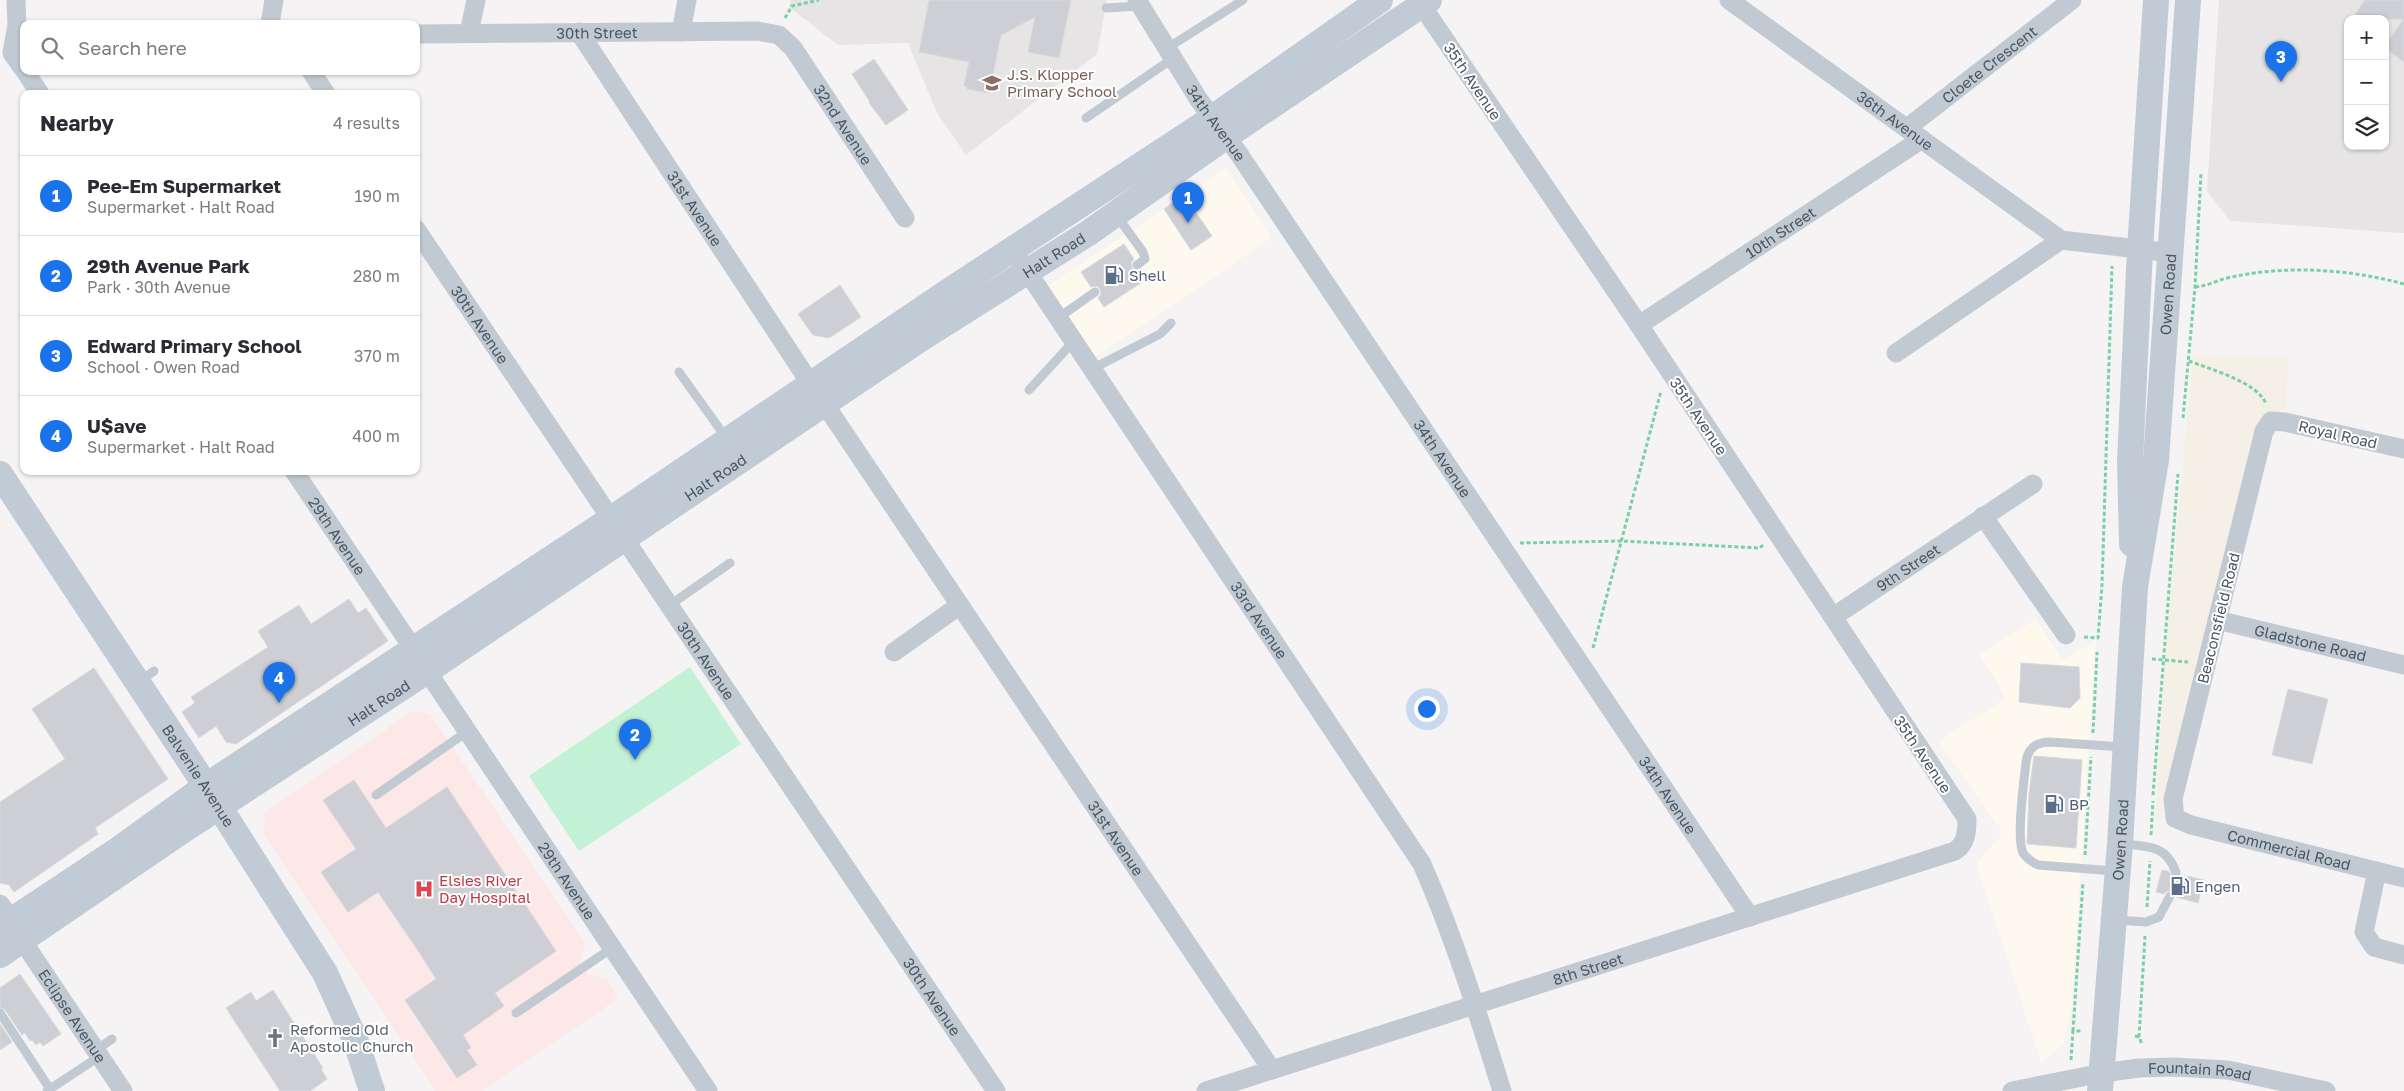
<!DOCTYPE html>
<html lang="en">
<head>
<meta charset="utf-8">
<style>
	:root { --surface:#fff; --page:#f2f2f3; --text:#2b2b33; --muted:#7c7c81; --line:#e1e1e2; --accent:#1a73e8 }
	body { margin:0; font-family:"Golos Text",sans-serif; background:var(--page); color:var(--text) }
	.controls { position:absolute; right:15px; top:15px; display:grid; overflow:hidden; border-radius:10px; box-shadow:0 1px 4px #0004 }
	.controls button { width:45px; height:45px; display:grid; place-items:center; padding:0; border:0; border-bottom:1px solid var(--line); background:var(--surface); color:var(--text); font:25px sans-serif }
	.you { position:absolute; left:1426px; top:708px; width:18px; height:18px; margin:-12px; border:4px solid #fff; border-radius:50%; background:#1a73e8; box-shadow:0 0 0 8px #1a73e833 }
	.badge { display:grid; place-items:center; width:32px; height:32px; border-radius:50%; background:var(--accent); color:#fff; font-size:16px; font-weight:700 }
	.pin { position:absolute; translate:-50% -41px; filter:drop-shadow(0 1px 2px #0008) }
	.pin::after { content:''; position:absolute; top:26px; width:18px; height:15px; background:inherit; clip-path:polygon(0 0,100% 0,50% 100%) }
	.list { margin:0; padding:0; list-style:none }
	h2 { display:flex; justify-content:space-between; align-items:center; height:65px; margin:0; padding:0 20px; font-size:21px }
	h2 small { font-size:16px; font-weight:400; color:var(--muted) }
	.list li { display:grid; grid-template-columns:32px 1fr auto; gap:15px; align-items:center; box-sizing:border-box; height:80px; padding:0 20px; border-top:1px solid var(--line) }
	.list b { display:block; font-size:19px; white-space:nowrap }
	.list p { margin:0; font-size:16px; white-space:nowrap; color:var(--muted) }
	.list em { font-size:16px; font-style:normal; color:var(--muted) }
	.icon { flex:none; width:28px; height:28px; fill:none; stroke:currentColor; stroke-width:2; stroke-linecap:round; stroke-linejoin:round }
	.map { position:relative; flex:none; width:2404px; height:1091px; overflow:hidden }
	.search { position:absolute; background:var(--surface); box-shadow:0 1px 4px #0004; left:20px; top:20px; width:400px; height:55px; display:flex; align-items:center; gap:12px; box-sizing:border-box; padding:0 18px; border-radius:10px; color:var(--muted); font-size:19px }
	.panel { position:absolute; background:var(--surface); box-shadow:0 1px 4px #0004; left:20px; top:90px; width:400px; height:385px; border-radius:10px }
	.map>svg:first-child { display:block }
	.commercial { fill:#fdf9ef }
	.education { fill:#e6e4e5; fill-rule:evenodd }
	.medical { fill:#fce8e6 }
	.green { fill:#c3f1d5 }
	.sand { fill:#f5f0e5 }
	.building { fill:#cdcfd5; stroke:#d7d9de }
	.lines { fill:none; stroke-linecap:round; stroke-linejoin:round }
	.path { stroke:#7ad0a6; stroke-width:3; stroke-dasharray:4 2.5; stroke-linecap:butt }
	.lane { stroke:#c1cad2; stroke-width:9 }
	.street { stroke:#c1cad2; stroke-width:19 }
	.secondary { stroke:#c1cbd6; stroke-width:26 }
	.labels { text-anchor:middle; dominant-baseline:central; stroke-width:4; stroke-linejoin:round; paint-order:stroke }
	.street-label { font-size:15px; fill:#4a5661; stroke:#fff }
	.education-label { font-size:15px; fill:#785e54; stroke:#fff; text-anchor:start }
	.service-label { font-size:15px; fill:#4e5e75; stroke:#fff; text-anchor:start }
	.health-label { font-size:15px; fill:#be3a42; stroke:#fff; text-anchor:start }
	.worship-label { font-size:15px; fill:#5b616d; stroke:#fff; text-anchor:start }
</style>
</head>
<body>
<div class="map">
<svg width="2404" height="1091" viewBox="0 0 2404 1091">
	<rect width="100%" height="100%" fill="#f5f3f3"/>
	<g class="commercial">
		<path d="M1226,168L1271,238L1095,357L1051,293L1050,284Z"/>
		<path d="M2036,619L2063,661L2096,640L2071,1012L2063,1045L2041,1062L1976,864L2000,837L2001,826L1996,825L1939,741L2006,698L1980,655Z"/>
	</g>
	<g class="education">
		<path d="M791,0H1107L1097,54L966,155L937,113L908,43L838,45L789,7Z"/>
		<path d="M2219,0H2404V233L2230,221L2207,191ZM2348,19H2385V146H2348Z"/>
	</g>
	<path class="medical" d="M413,711L430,714L585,943L580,961L588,974L607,979L619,998L482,1091H436L264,835L265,812Z"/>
	<path class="green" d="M690,667L741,744L579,851L529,776Z"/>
	<path class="sand" d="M2193,355L2288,357L2286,410C2267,410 2260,420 2252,435L2164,799L2162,806L2165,818L2155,820L2166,647Z"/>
	<g class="building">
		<path d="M929,0H1071L1059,58L1028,52L1035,17L1001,35L989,93L967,89V87L964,86L969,62L919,52Z"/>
		<path d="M2365,0H2404V19H2352Z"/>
		<path d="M2404,19V62L2385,48V45Z"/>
		<path d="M874,59L908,110L886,125L869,103L870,102L852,74Z"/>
		<path d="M1184,195L1212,236L1191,250L1164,209Z"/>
		<path d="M1124,244L1134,259L1131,263L1132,268L1135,271L1141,270L1147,279L1104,307L1098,298L1101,294L1100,289L1097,286L1091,287L1081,272Z"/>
		<path d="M840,285L861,317L829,338L813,335L798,314Z"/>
		<path d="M349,599L358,613L366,608L388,641L236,744L226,742L216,726L199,738L182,712L195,703L191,697L268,647L258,631L299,605L311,624Z"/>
		<path d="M2021,663L2079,667L2080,698L2070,708L2019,702Z"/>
		<path d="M94,668L168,779L95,828L98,834L14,892L9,885L0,883V802L65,759L32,709Z"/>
		<path d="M2288,689L2328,699L2312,764L2272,755Z"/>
		<path d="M2034,756L2082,760L2076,848L2027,844L2029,793Z"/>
		<path d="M354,780L386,828L447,787L556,951L495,993L504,1006L463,1035L471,1048L467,1050L477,1065L457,1078L405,1000L436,979L421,955L378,892L348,912L321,872L356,849L323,800Z"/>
		<path d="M2162,870L2168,871L2175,879L2182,875L2204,880L2198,903L2176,897L2172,890L2167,891L2164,894L2156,892Z"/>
		<path d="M20,974L61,1034L43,1046L40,1042L36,1045L32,1040L30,1041L25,1033L22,1035L5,1010L0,1007V988Z"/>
		<path d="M273,990L323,1068L321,1069L327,1079L310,1091H280L226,1008L251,992L256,1001Z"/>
		<path d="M0,1024L12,1042L0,1050Z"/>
	</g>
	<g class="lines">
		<g class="path">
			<path d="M785,18L792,6L819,0"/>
			<path d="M2195,287C2209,286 2219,279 2232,277C2287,265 2349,269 2404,284"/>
			<path d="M2189,361C2209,369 2258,382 2266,404"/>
			<path d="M2183,418L2195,287L2201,173"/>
			<path d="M1520,543L1621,541L1760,548L1763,545"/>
			<path d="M2084,637L2098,638L2102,585L2112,266"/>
			<path d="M1593,648L1661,391"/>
			<path d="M2152,659L2188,662"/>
			<path d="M2093,733L2097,652"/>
			<path d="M2153,795L2178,474"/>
			<path d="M2151,835L2153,801"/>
			<path d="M2085,855L2091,757"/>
			<path d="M2147,907L2150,861"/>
			<path d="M2073,1031L2083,882"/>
			<path d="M2135,1036L2139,1037L2142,1044"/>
			<path d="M2139,1037L2145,936"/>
			<path d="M2071,1060L2073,1031H2083"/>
		</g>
		<g class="lane">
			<path d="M1106,8L1139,6"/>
			<path d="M1166,49L1243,0"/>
			<path d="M1086,118L1172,59"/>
			<path d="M1117,216L1143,252L1145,259L1137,265"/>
			<path d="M1058,318L1095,292"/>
			<path d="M1092,369L1160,334L1171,323"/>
			<path d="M679,372L727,439"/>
			<path d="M1029,390L1073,342"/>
			<path d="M670,605L730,563"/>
			<path d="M140,681L154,671"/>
			<path d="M376,795L468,731"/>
			<path d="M2122,844C2148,846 2167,845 2176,873"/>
			<path d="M2115,871L2038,865C2032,862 2027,859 2023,853C2016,838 2024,781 2026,762C2028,748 2036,742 2050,742L2123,747"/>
			<path d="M2116,920L2146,922L2159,917L2170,896"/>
			<path d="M0,1013L50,1089"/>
			<path d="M516,1013L612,948"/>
			<path d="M96,1050L112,1039"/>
			<path d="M47,1091L100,1056"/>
		</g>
		<g class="street">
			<path d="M16,0L17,25L12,53L24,70"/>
			<path id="s1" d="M1137,0L1199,100L1239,154L1750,917"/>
			<path id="s2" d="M1729,0L2061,240L2172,253"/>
			<path d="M270,24L274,0"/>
			<path id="s3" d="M579,32L812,386"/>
			<path d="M681,32L687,0"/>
			<path d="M469,33L476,0"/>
			<path id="s4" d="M416,34L757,31L779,35L793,48L905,218"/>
			<path d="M25,71L40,94"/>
			<path d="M311,71L326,94"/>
			<path id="s5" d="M1907,128L2072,0"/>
			<path id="s6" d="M416,229L996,1091"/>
			<path id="s7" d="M1021,262L1422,864C1454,937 1478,1014 1502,1091"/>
			<path id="s8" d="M1639,325L1922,139"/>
			<path d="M1896,353L2061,240"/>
			<path id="s9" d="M824,403L1272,1070"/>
			<path id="s10" d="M2404,449L2285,422L2271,421L2264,431L2173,799L2175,818L2191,825L2404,878"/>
			<path id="s11" d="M294,471L414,650"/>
			<path d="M1983,516L2066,635"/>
			<path id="s12" d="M1833,617L2033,484"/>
			<path id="s13" d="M2217,620L2404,665"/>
			<path d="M894,652L960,605"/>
			<path id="s14" d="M427,671L708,1091"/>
			<path d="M2377,871L2364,932L2374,947L2404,955"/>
			<path d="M0,904L12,921"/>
			<path id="s15" d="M22,940L123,1091"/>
			<path id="s16" d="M1206,1091L1955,851C1966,844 1967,832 1967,819L1639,325L1418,0"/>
			<path id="s17" d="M2012,1091L2102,1073L2139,1068L2175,1067L2228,1070L2326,1091"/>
		</g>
		<g class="secondary">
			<path id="s18" d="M0,474L206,786L325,973L355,1039L372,1091"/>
			<path d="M2132,544L2130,461L2140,250L2156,0"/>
			<path d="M0,928L119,849L206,786L611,519L949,291L1211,119L1380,0"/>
			<path id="s19" d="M0,955L182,831L427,671L922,338L1087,234L1225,137L1429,0"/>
			<path id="s20" d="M2100,1091L2120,844L2135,587L2156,460L2188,0"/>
		</g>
	</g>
	<defs>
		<g id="school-bare" transform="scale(1.5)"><path d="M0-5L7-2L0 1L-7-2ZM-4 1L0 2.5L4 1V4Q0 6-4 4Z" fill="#8d6e63" stroke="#fff" stroke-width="2.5" paint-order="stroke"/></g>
		<g id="fuel-bare" transform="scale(1.5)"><path d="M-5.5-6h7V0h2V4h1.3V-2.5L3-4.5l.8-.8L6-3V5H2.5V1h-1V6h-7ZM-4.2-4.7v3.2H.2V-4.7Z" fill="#5c6f8a" stroke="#fff" stroke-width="2.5" paint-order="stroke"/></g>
		<g id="hospital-bare" transform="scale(1.5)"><path d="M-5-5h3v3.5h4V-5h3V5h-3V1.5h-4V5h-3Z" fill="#e0444e" stroke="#fff" stroke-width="2.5" paint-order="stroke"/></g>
		<g id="church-bare" transform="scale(1.5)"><path d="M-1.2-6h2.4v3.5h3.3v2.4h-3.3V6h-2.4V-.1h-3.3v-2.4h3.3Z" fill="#6b7280" stroke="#fff" stroke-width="2.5" paint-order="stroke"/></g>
	</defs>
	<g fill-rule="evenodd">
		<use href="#school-bare" x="992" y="83"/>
		<use href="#fuel-bare" x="1114" y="275"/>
		<use href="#fuel-bare" x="2054" y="804"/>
		<use href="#fuel-bare" x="2180" y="886"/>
		<use href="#hospital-bare" x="424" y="889"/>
		<use href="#church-bare" x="275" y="1038"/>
	</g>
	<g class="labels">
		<g class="street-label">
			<text stroke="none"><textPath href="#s4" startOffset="181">30th Street</textPath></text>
			<text stroke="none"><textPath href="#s5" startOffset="104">Cloete Crescent</textPath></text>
			<text transform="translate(1473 81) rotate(56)">35th Avenue</text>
			<text stroke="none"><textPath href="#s2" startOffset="205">36th Avenue</textPath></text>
			<text stroke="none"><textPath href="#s1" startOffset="146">34th Avenue</textPath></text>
			<text stroke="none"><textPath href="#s4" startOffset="474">32nd Avenue</textPath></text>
			<text stroke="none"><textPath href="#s3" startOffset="211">31st Avenue</textPath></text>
			<text stroke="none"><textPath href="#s8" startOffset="169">10th Street</textPath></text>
			<text stroke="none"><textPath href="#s19" startOffset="1265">Halt Road</textPath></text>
			<text stroke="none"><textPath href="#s20" startOffset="800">Owen Road</textPath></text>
			<text stroke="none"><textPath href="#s6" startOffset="115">30th Avenue</textPath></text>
			<text transform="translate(1699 416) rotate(56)">35th Avenue</text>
			<text transform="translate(2338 434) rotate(13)">Royal Road</text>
			<text stroke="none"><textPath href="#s1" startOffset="551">34th Avenue</textPath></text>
			<text stroke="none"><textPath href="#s19" startOffset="860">Halt Road</textPath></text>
			<text stroke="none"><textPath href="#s11" startOffset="78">29th Avenue</textPath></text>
			<text stroke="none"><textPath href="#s12" startOffset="90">9th Street</textPath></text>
			<text transform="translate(2218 618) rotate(-76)">Beaconsfield Road</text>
			<text stroke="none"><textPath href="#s7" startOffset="430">33rd Avenue</textPath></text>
			<text stroke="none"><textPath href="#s13" startOffset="96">Gladstone Road</textPath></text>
			<text stroke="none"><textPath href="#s6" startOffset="520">30th Avenue</textPath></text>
			<text stroke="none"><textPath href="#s19" startOffset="455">Halt Road</textPath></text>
			<text transform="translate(1923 754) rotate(56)">35th Avenue</text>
			<text stroke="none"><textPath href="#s18" startOffset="361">Balvenie Avenue</textPath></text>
			<text stroke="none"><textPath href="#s1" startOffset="956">34th Avenue</textPath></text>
			<text stroke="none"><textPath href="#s9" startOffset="524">31st Avenue</textPath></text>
			<text stroke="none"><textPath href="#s20" startOffset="252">Owen Road</textPath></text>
			<text stroke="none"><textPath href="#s10" startOffset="665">Commercial Road</textPath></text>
			<text stroke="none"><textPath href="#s14" startOffset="252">29th Avenue</textPath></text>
			<text stroke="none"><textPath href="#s16" startOffset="401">8th Street</textPath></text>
			<text stroke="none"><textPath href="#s6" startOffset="925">30th Avenue</textPath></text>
			<text stroke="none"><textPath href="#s15" startOffset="91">Eclipse Avenue</textPath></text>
			<text stroke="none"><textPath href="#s17" startOffset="190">Fountain Road</textPath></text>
		</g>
		<g class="education-label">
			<text x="1007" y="74">J.S. Klopper<tspan x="1007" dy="17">Primary School</tspan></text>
		</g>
		<g class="service-label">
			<text x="1129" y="275">Shell</text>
			<text x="2069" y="804">BP</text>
			<text x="2195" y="886">Engen</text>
		</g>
		<g class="health-label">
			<text x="439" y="880">Elsies River<tspan x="439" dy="17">Day Hospital</tspan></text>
		</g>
		<g class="worship-label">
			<text x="290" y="1029">Reformed Old<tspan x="290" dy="17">Apostolic Church</tspan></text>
		</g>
	</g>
</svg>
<div class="controls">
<button>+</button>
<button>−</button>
<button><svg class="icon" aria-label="layers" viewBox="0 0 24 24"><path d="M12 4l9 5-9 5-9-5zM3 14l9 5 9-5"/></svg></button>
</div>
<div class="you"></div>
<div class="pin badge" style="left:1188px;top:223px">1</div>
<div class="pin badge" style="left:635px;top:760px">2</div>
<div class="pin badge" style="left:2281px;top:82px">3</div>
<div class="pin badge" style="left:279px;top:703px">4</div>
<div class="search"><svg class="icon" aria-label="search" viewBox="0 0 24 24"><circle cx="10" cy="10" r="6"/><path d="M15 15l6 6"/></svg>Search here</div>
<section class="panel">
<h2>Nearby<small>4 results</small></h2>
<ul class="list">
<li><span class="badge">1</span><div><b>Pee-Em Supermarket</b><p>Supermarket · Halt Road</p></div><em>190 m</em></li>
<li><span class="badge">2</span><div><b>29th Avenue Park</b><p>Park · 30th Avenue</p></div><em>280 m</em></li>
<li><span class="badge">3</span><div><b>Edward Primary School</b><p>School · Owen Road</p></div><em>370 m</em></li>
<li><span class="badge">4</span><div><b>U$ave</b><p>Supermarket · Halt Road</p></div><em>400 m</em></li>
</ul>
</section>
</div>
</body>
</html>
